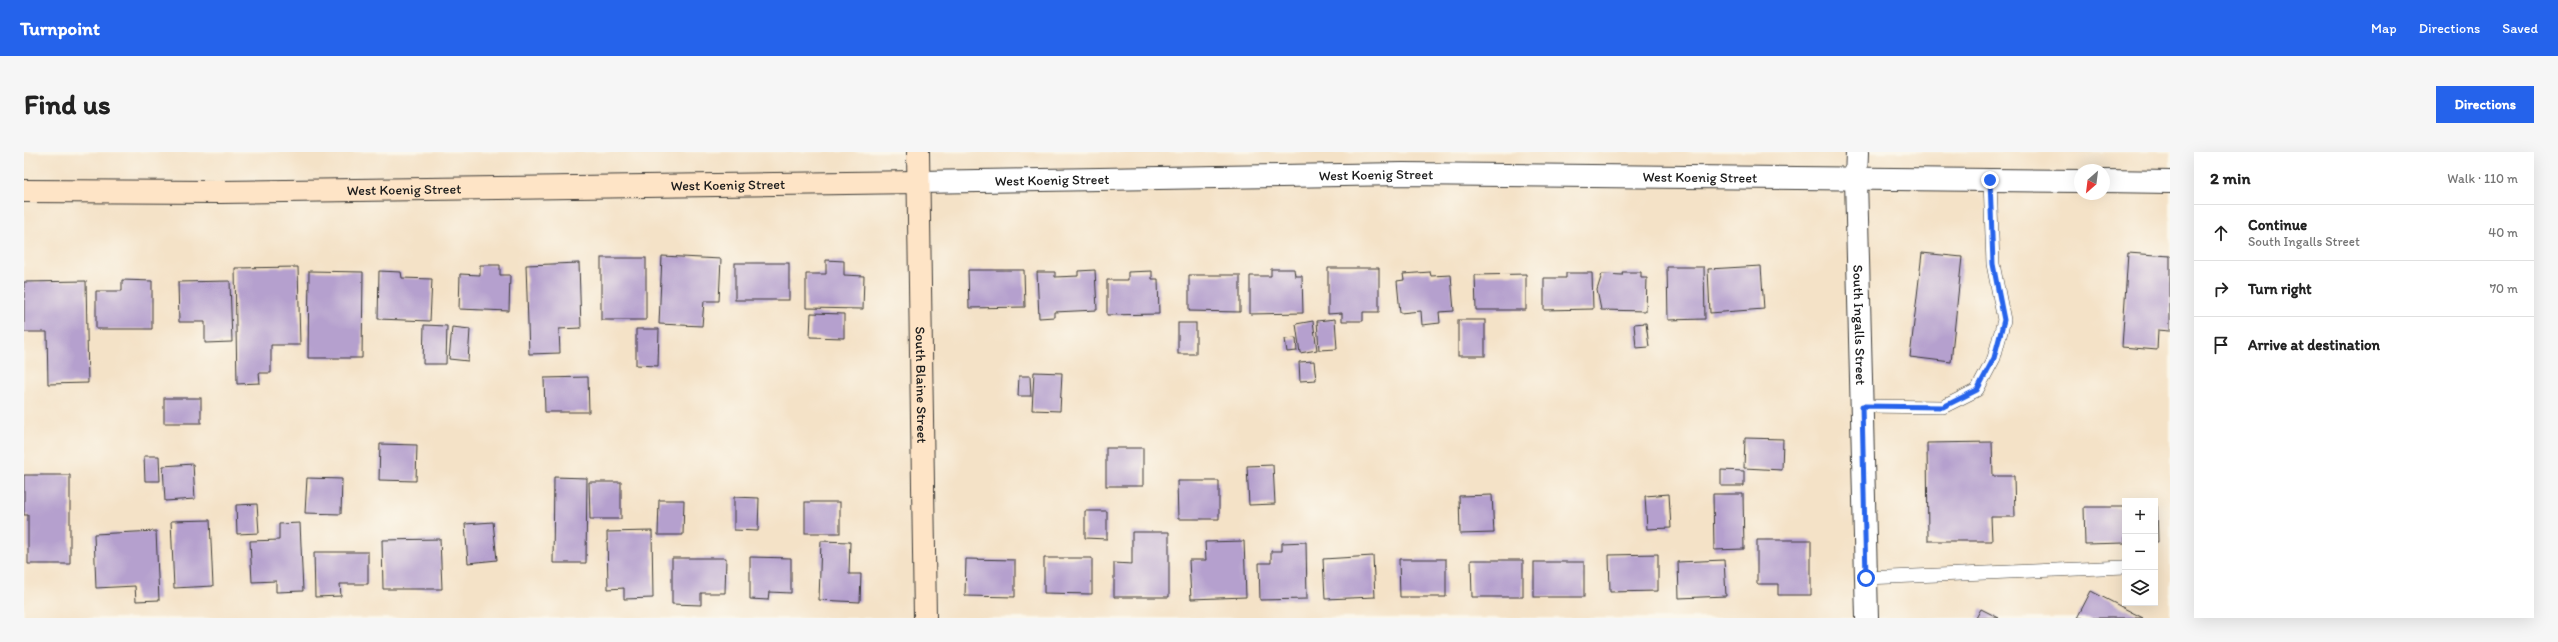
<!DOCTYPE html>
<html lang="en">
<head>
<meta charset="utf-8">
<style>
	:root { --surface:#fff; --page:#f6f6f6; --text:#222; --muted:#767676; --line:#e0e0e0; --accent:#2563eb }
	body { margin:0; font-family:Itim,sans-serif; background:var(--page); color:var(--text) }
	.controls { position:absolute; right:12px; bottom:12px; display:grid; overflow:hidden; border-radius:0px; box-shadow:0 4px 16px #0002 }
	.controls button { width:36px; height:36px; display:grid; place-items:center; padding:0; border:0; border-bottom:1px solid var(--line); background:var(--surface); color:var(--text); font:20px sans-serif }
	.compass { position:absolute; left:2050px; top:12px; width:36px; height:36px; border-radius:50%; background:var(--surface); box-shadow:0 4px 16px #0002; rotate:208deg }
	.stop { position:absolute; width:12px; height:12px; margin:-9px; border:3px solid #2563eb; border-radius:50%; background:#fff }
	.stop.end { background:#2563eb; border-color:#fff; box-shadow:0 1px 4px #0008 }
	.list { margin:0; padding:0; list-style:none }
	h2 { display:flex; justify-content:space-between; align-items:center; height:52px; margin:0; padding:0 16px; font-size:17px }
	h2 small { font-size:13px; font-weight:400; color:var(--muted) }
	.list li { display:grid; grid-template-columns:26px 1fr auto; gap:12px; align-items:center; box-sizing:border-box; height:56px; padding:0 16px; border-top:1px solid var(--line) }
	.list b { display:block; font-size:15px; white-space:nowrap }
	.list p { margin:0; font-size:13px; white-space:nowrap; color:var(--muted) }
	.list em { font-size:13px; font-style:normal; color:var(--muted) }
	.icon { flex:none; width:22px; height:22px; fill:none; stroke:currentColor; stroke-width:2; stroke-linecap:round; stroke-linejoin:round }
	.map { position:relative; flex:none; width:2146px; height:466px; overflow:hidden; border-radius:0px }
	header { display:flex; align-items:center; gap:24px; box-sizing:border-box; height:56px; padding:0 20px; background:var(--accent); color:#fff }
	header strong { font-size:19px }
	nav { display:flex; gap:22px; margin-inline-start:auto; font-size:14px }
	.intro { display:flex; align-items:center; justify-content:space-between; box-sizing:border-box; height:96px; padding:0 24px }
	h1 { margin:0; font-size:28px }
	.button { padding:10px 18px; border-radius:0px; background:var(--accent); color:#fff; font-size:14px; font-weight:700 }
	main { display:flex; gap:24px; padding:0 24px }
	aside { flex:1; background:var(--surface); border-radius:0px; box-shadow:0 4px 16px #0002 }
	.map>svg:first-child { display:block }
	.building { fill:#b5a0ce }
	.lines { fill:none; stroke-linecap:round; stroke-linejoin:round }
	.lane-casing { stroke:#3c3a36; stroke-width:14 }
	.street-casing { stroke:#3c3a36; stroke-width:24 }
	.secondary-casing { stroke:#3c3a36; stroke-width:24 }
	.lane { stroke:#fff; stroke-width:13 }
	.street { stroke:#fff; stroke-width:22 }
	.secondary { stroke:#fee4c6; stroke-width:22 }
	.route { stroke:#2563eb; stroke-width:5 }
	.labels { text-anchor:middle; dominant-baseline:central; stroke-width:3.5; stroke-linejoin:round; paint-order:stroke }
	.street-label { font-size:14px; fill:#1c1c1c; stroke:#fbf7ec }
</style>
</head>
<body>
<header>
<strong>Turnpoint</strong>
<nav><a>Map</a><a>Directions</a><a>Saved</a></nav>
</header>
<div class="intro"><h1>Find us</h1><a class="button">Directions</a></div>
<main>
<div class="map">
<svg width="2146" height="466" viewBox="0 0 2146 466">
	<rect width="100%" height="100%" fill="#fbf7ec"/>
	<filter id="ink" filterUnits="userSpaceOnUse"><feTurbulence type="fractalNoise" baseFrequency=".025" numOctaves="2"/><feDisplacementMap in="SourceGraphic" scale="8" xChannelSelector="R" yChannelSelector="G"/><feConvolveMatrix kernelMatrix="1 2 1 2 8 2 1 2 1" color-interpolation-filters="sRGB"/></filter>
	<filter id="wash" filterUnits="userSpaceOnUse"><feTurbulence type="fractalNoise" baseFrequency=".012" numOctaves="4" result="noise"/><feDisplacementMap in="SourceGraphic" scale="16" xChannelSelector="R" yChannelSelector="G"/><feGaussianBlur stdDeviation="0.9" result="paint"/><feColorMatrix in="noise" values="0 0 0 0 0 0 0 0 0 0 0 0 0 0 0 0 0 1.4 0 .05"/><feComposite in="paint" operator="in"/></filter>
	<g filter="url(#wash)">
		<rect width="100%" height="100%" fill="#f4e2c7"/>
		<g id="blocks">
			<g class="building">
				<path d="M1898,101L1938,105L1927,210L1886,205Z"/>
				<path d="M2104,101L2146,104V179L2134,178L2133,198L2098,195Z"/>
				<path d="M638,104L697,107L695,149H680L678,174L635,172Z"/>
				<rect x="577" y="106" width="45" height="62"/>
				<path d="M802,108L820,109V123L840,124L839,157L782,156V122H802Z"/>
				<path d="M555,111L557,176L535,177L536,201L505,202L502,113Z"/>
				<rect x="711" y="111" width="54" height="37"/>
				<path d="M456,113H476V123H486L485,159L435,157L436,122L456,123Z"/>
				<path d="M1737,114L1740,157L1686,161L1684,117Z"/>
				<path d="M274,115L276,193H247V221H235L236,231L213,232L211,116Z"/>
				<path d="M1643,115H1680L1681,167L1644,168Z"/>
				<path d="M1304,116H1355V160H1339V169H1318V161L1304,162Z"/>
				<path d="M1247,117H1270L1271,124H1278L1279,161L1226,162V124H1247Z"/>
				<path d="M944,118H1000L1001,155L945,156Z"/>
				<path d="M1071,118L1073,158L1030,160V165L1015,166L1013,120H1031V125L1054,124V119Z"/>
				<path d="M285,119L339,120L338,206H284Z"/>
				<path d="M355,119L377,120L378,126L408,127L406,169L354,167Z"/>
				<path d="M1128,119V127H1134L1135,162L1083,163V128H1104V120Z"/>
				<path d="M1406,120L1407,124L1427,123L1430,159L1415,160L1416,171L1398,173L1397,159L1376,161L1373,129L1380,128L1379,122Z"/>
				<path d="M1598,120H1617V126H1623L1622,159L1577,158L1573,138L1578,122L1599,123Z"/>
				<path d="M1542,121H1568L1569,157L1520,158V126H1542Z"/>
				<path d="M1502,122V158H1452L1451,123Z"/>
				<path d="M1165,123H1216V160L1165,159Z"/>
				<path d="M98,128L128,129V177H72V139H98Z"/>
				<path d="M62,129L64,231L24,232L23,180H0V130Z"/>
				<path d="M206,129L208,190L181,191V170H155L154,130Z"/>
				<path d="M787,161L820,162V186L786,185Z"/>
				<path d="M1311,167L1313,197L1295,198L1293,169Z"/>
				<rect x="1434" y="168" width="27" height="36"/>
				<path d="M1289,169L1293,198L1276,201L1272,172Z"/>
				<rect x="1154" y="171" width="18" height="31"/>
				<path d="M1622,171L1625,195L1612,196L1610,172Z"/>
				<path d="M400,173L423,174L422,212H399Z"/>
				<path d="M428,175L446,177L444,209L425,207Z"/>
				<path d="M612,177H635L634,214L612,213Z"/>
				<path d="M1272,186L1273,199L1263,200L1261,187Z"/>
				<path d="M1290,209L1292,228L1276,229L1275,210Z"/>
				<path d="M1010,220L1038,221L1036,259L1008,258Z"/>
				<path d="M995,224H1006L1007,244H994Z"/>
				<path d="M564,225L565,260H521L520,226Z"/>
				<rect x="140" y="246" width="37" height="25"/>
				<path d="M1721,286L1759,287L1758,318L1720,316Z"/>
				<path d="M1968,290L1969,324H1990L1991,365H1967L1968,389H1904L1903,291Z"/>
				<path d="M356,292L393,293L392,329L355,328Z"/>
				<rect x="1082" y="296" width="37" height="38"/>
				<path d="M120,304H135L136,329H121Z"/>
				<path d="M169,312L171,347L141,349L139,314Z"/>
				<path d="M1249,313L1251,352L1225,353L1223,314Z"/>
				<path d="M1697,318L1720,319V334H1697Z"/>
				<path d="M0,323H46V412H4V363H0Z"/>
				<path d="M530,325L563,326L562,411H529Z"/>
				<path d="M283,326L318,327L317,362L281,361Z"/>
				<path d="M1153,329H1195V367H1154Z"/>
				<path d="M565,330H597V367H566Z"/>
				<path d="M1645,342L1647,376L1623,377L1621,344Z"/>
				<path d="M1689,342H1719L1720,397L1690,398Z"/>
				<path d="M1468,343L1470,381L1436,382L1435,344Z"/>
				<path d="M710,345L735,346L734,379L710,378Z"/>
				<path d="M635,348H660L659,383H634Z"/>
				<rect x="781" y="350" width="35" height="31"/>
				<path d="M233,352L235,381L213,382L212,353Z"/>
				<path d="M2131,354H2133L2134,390H2131Z"/>
				<path d="M2060,355H2101V391L2061,392Z"/>
				<path d="M1061,359H1083V387L1061,386Z"/>
				<path d="M186,368L189,434L150,436L147,369Z"/>
				<path d="M469,370L473,408L444,411L441,372Z"/>
				<path d="M276,371L279,439L252,440V429L228,430L226,389L255,388V372Z"/>
				<path d="M132,379L135,448L112,449L111,434L72,436L70,382Z"/>
				<path d="M628,379L629,446L600,447V436L584,437L583,380Z"/>
				<path d="M1108,380H1145V445H1090V411L1108,412Z"/>
				<path d="M416,387L418,437H359L358,388Z"/>
				<path d="M1733,388H1787V443H1754V432H1733Z"/>
				<path d="M797,389L826,390L825,422H837L836,450L795,448Z"/>
				<path d="M1220,389L1222,445L1167,447L1165,408H1182L1181,390Z"/>
				<path d="M1282,390L1283,447L1236,448L1235,411H1247V399H1258V391Z"/>
				<path d="M290,400H344V432H316L317,444L291,445Z"/>
				<path d="M1634,402V439L1586,440L1585,403Z"/>
				<path d="M1349,404L1351,445L1301,447L1299,407Z"/>
				<path d="M726,405L767,406V441L745,440L744,448L726,447Z"/>
				<path d="M648,406H702L701,441H677V453L648,452Z"/>
				<path d="M1020,406H1068V442L1020,441Z"/>
				<path d="M942,407L991,408V445L941,444Z"/>
				<path d="M1375,407H1422V445H1376Z"/>
				<path d="M1447,408H1499V445H1448Z"/>
				<path d="M1700,408L1702,444L1655,446L1654,410Z"/>
				<rect x="1510" y="410" width="50" height="35"/>
				<path d="M2067,439L2119,466H2053Z"/>
				<path d="M1957,457L1975,466H1952Z"/>
			</g>
		</g>
	</g>
	<g filter="url(#ink)">
		<use href="#blocks" fill-opacity="0" stroke="#3c3a36" stroke-width="1"/>
		<g class="lines">
			<g class="lane-casing">
				<g id="lane">
					<path d="M1838,254L1919,255L1953,238L1970,206L1980,168L1969,112L1966,28"/>
					<path d="M1842,426L2101,415"/>
				</g>
			</g>
			<g class="street-casing">
				<g id="street">
					<path id="s1" d="M1833,0L1832,27L1843,466"/>
					<path d="M2080,29L2146,30"/>
					<path id="s2" d="M894,30L1379,22L2056,29"/>
				</g>
			</g>
			<g class="secondary-casing">
				<g id="secondary">
					<path id="s3" d="M894,0L901,466"/>
					<path id="s4" d="M0,39L195,40L894,30"/>
				</g>
			</g>
			<use href="#lane" class="lane"/>
			<use href="#street" class="street"/>
			<use href="#secondary" class="secondary"/>
		</g>
	</g>
	<g class="lines" filter="url(#ink)">
		<path class="route" d="M1842,426L1838,254L1919,255L1953,238L1970,206L1980,168L1969,112L1966,28"/>
	</g>
	<g class="labels">
		<g class="street-label">
			<text stroke="none"><textPath href="#s2" startOffset="458">West Koenig Street</textPath></text>
			<text stroke="none"><textPath href="#s2" startOffset="782">West Koenig Street</textPath></text>
			<text stroke="none"><textPath href="#s2" startOffset="134">West Koenig Street</textPath></text>
			<text stroke="none"><textPath href="#s4" startOffset="704">West Koenig Street</textPath></text>
			<text stroke="none"><textPath href="#s4" startOffset="380">West Koenig Street</textPath></text>
			<text stroke="none"><textPath href="#s1" startOffset="173">South Ingalls Street</textPath></text>
			<text stroke="none"><textPath href="#s3" startOffset="233">South Blaine Street</textPath></text>
		</g>
	</g>
</svg>
<div class="controls">
<button>+</button>
<button>−</button>
<button><svg class="icon" aria-label="layers" viewBox="0 0 24 24"><path d="M12 4l9 5-9 5-9-5zM3 14l9 5 9-5"/></svg></button>
</div>
<svg class="compass" viewBox="-18 -18 36 36"><path d="M0-13l5 13h-10z" fill="#e53935"/><path d="M0 13l5-13h-10z" fill="#767676"/></svg>
<div class="stop" style="left:1842px;top:426px"></div>
<div class="stop end" style="left:1966px;top:28px"></div>
</div>
<aside>
<h2>2 min<small>Walk · 110 m</small></h2>
<ul class="list">
<li><svg class="icon" aria-label="ahead" viewBox="0 0 24 24"><path d="M12 20V5M6 11l6-6 6 6"/></svg><div><b>Continue</b><p>South Ingalls Street</p></div><em>40 m</em></li>
<li><svg class="icon" aria-label="right" viewBox="0 0 24 24"><path d="M7 20v-9h11M14 6l5 5-5 5"/></svg><div><b>Turn right</b></div><em>70 m</em></li>
<li><svg class="icon" aria-label="arrive" viewBox="0 0 24 24"><path d="M6 21V4h12l-3 4 3 4H6"/></svg><div><b>Arrive at destination</b></div></li>
</ul>
</aside>
</main>
</body>
</html>
